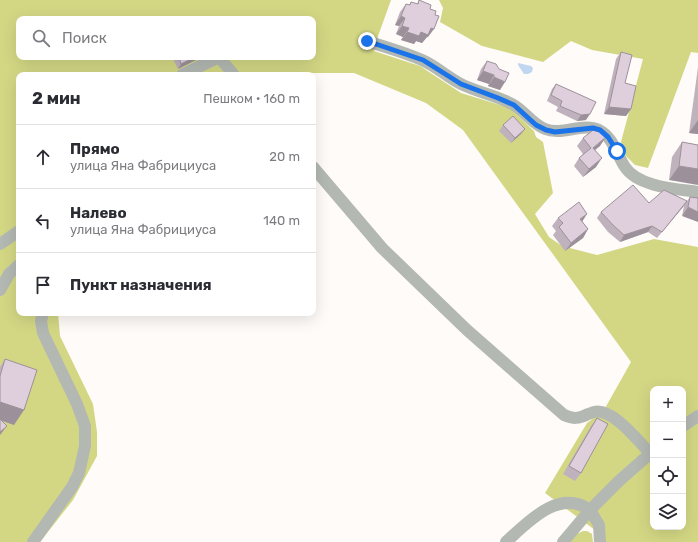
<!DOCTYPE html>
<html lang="ru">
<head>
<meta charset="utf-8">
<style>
	:root { --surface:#fff; --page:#f2f2f3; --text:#2b2b33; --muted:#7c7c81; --line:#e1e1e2 }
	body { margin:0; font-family:Rubik,sans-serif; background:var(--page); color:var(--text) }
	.controls { position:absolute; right:12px; bottom:12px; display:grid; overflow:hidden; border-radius:8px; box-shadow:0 4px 16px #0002 }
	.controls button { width:36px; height:36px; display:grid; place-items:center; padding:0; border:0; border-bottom:1px solid var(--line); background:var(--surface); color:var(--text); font:20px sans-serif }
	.stop { position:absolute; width:12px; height:12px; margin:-9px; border:3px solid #1a73e8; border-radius:50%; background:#fff }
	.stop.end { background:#1a73e8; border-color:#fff; box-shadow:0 1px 4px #0008 }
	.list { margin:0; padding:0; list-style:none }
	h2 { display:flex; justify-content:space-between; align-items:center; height:52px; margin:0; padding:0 16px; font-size:17px }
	h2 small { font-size:13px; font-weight:400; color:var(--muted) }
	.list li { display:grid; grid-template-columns:26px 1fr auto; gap:12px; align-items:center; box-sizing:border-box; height:64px; padding:0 16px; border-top:1px solid var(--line) }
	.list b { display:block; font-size:15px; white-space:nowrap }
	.list p { margin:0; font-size:13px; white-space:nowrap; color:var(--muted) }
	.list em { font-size:13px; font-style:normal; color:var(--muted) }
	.icon { flex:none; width:22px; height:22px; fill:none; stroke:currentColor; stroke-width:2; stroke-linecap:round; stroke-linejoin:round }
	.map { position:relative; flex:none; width:698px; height:542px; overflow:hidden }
	.search { position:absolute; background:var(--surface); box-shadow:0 4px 16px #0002; left:16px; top:16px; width:300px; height:44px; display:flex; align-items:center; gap:10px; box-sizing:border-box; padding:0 14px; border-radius:8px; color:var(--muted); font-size:15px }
	.panel { position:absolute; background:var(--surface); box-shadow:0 4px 16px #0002; left:16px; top:72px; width:300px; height:244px; border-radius:8px }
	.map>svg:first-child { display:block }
	.green { fill:#d3d784; fill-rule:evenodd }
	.water { fill:#c1d6f1 }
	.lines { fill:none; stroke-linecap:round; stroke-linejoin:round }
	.minor { stroke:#b3b9b2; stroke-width:12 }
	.wall { fill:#c0b2bd }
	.shaded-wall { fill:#9c919a }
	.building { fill:#dfcfdc; stroke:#9c919a }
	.route { stroke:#1a73e8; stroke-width:5 }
</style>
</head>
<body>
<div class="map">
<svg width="698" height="542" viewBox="0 0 698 542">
	<rect width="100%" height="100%" fill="#fefbf8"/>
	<g class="green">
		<path d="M0,0H391L377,39L374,51L420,66L461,93L510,108L534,131L536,137L543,142L553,193L535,214L549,237L562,246L597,255L654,239L698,247V542H605L603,536L545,493L587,423L604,410L631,362L463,130L426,103L354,73H279L271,75H19V313H58L60,336L93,404L97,432V456L73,500L40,542H0ZM19,19H313V57H19ZM653,389H683V527H653Z"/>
		<path d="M439,0H698V53L691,52L648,168L635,165L626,156L621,142L643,59L592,50L571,41L543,62L482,46L440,22L443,8Z"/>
		<path d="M583,531H587L592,534L593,542H570L577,534Z"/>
	</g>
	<path class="water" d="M518,63L531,66L533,68L532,72L528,74H524L518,65Z"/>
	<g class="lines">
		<g class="minor">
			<path d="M367,41C385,47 404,52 422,60C436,66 447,77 461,84C477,92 495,95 512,104C524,110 532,124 545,129C563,136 582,122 599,130C613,137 617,155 625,167C638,187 677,189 698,192"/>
			<path d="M182,75L219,57L234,75"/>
			<path d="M313,167L382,248L467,330L564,415C573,419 579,419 588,414C590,414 592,412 594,412C612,407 638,441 650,453"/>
			<path d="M0,244L19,231"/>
			<path d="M0,290L9,274L19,265"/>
			<path d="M683,426L698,416"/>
			<path d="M33,542L72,487L79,473L85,446V426L77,404L43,333L41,321L43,313"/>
			<path d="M506,542C528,522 559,488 590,510L620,480L653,451"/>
			<path d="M563,542L590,510L599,525L600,542"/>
		</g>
	</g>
	<g class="wall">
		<path d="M419,0L430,9L428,37H427L422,43L416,41L414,44L401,40L403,37L396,34L399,26L395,25L400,12L406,4L409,5L411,2L417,4Z"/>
		<path d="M621,52L625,83L631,109L626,116L604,114L616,59Z"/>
		<path d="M172,57H202L178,69Z"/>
		<path d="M487,61L500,90L488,86L489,84L477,80L481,69Z"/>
		<path d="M698,67V134L689,133Z"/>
		<path d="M556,84L586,120L577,121L556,111L558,107L547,101L552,89Z"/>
		<path d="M503,125L521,134L511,143L499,131Z"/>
		<path d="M583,138L600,146L595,150L596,167L583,177L574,166L579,158L583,154L577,146Z"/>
		<path d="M682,142L698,145L669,180L672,157Z"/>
		<path d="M690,197L698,198L682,216L684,206L657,238L648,232L620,242L608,232L597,218L601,212L649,203L687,201Z"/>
		<path d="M558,218L582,221L588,229L583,238L565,251L553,235L556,231L552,226Z"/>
		<path d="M5,359L14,425L2,421L0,435V367Z"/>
		<path d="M597,418L581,473L575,481L563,474L591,426Z"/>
	</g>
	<g class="shaded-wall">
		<path d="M401,16L405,18L399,26L395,25Z"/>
		<path d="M402,26L409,28L403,37L396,34Z"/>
		<path d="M431,28L434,29L428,37H427L422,43L416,41L414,44L401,40L407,32H421Z"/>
		<path d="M195,57H202L178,69L181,64Z"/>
		<path d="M483,71L494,75L489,84L477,80Z"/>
		<path d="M494,77L505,82L500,90L488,86Z"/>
		<path d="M609,107L631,109L626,116L604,114Z"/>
		<path d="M590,114L586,120L577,121L581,115Z"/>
		<path d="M698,120V134L689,133Z"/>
		<path d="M525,129L521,134L511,143L515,138Z"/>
		<path d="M606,137L600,146L587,156L593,148Z"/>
		<path d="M602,158L596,167L583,177L589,169Z"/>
		<path d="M679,166L698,169V185L669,180Z"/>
		<path d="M687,201L682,208L657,238L662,232Z"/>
		<path d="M688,207L698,212V222L682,216Z"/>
		<path d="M587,214L582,222L580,219Z"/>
		<path d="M652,226L648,232L620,242L624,235Z"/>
		<path d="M588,229L583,238L565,251L571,243Z"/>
		<path d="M0,402L24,410L14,425L0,420Z"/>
		<path d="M7,426L0,435V432Z"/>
	</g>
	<g class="building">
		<path d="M419,0L431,5L430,9L436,11L435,15L439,16L434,29L431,28L428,35L421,32L419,36L407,32L409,28L402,26L405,18L401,16L406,4L410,5L411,2L418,4Z"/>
		<path d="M621,52L632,55L625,83L636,86L631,109L609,107Z"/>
		<path d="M179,57H195L181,64Z"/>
		<path d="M487,61L496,64L499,69L509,73L505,82L494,77V75L483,71Z"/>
		<path d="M556,84L596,102L590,114L581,115L560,106L562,101L551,95Z"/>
		<path d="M513,116L525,129L515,138L503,125Z"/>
		<path d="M597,127L606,137L593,148L602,158L589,169L579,158L591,148L583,138Z"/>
		<path d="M682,142L698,145V169L679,166Z"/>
		<path d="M633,185L649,203L664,190L687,201L662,232L652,226L624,235L613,225L601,212Z"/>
		<path d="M690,197L698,198V212L688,207Z"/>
		<path d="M579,202L587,214L580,219L588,229L571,243L559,227L563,223L558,218Z"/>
		<path d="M5,359L37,370L24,410L0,402V376Z"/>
		<path d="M597,418L608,424L581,473L569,466Z"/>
		<path d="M0,419L7,426L0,432Z"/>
	</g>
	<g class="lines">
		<path class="route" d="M367,41L423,60L461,84L498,98L514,105L536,125L546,130L555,132L593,128L600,130L608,137L617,151"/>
	</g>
</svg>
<div class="controls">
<button>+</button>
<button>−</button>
<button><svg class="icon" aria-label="locate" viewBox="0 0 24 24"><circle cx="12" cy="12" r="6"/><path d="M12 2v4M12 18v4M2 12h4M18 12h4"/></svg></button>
<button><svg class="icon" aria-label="layers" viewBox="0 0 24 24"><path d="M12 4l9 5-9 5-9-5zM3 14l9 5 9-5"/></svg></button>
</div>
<div class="stop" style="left:617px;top:151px"></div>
<div class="stop end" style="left:367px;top:41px"></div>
<div class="search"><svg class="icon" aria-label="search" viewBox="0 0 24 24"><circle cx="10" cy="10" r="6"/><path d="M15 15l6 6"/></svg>Поиск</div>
<section class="panel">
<h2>2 мин<small>Пешком · 160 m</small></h2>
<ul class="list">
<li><svg class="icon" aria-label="ahead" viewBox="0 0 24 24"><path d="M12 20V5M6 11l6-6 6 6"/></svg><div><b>Прямо</b><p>улица Яна Фабрициуса</p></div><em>20 m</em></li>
<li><svg class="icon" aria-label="left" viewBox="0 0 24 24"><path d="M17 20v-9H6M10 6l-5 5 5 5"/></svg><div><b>Налево</b><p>улица Яна Фабрициуса</p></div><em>140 m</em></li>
<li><svg class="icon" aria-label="arrive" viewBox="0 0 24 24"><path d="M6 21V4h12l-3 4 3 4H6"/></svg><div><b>Пункт назначения</b></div></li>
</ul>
</section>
</div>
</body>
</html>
